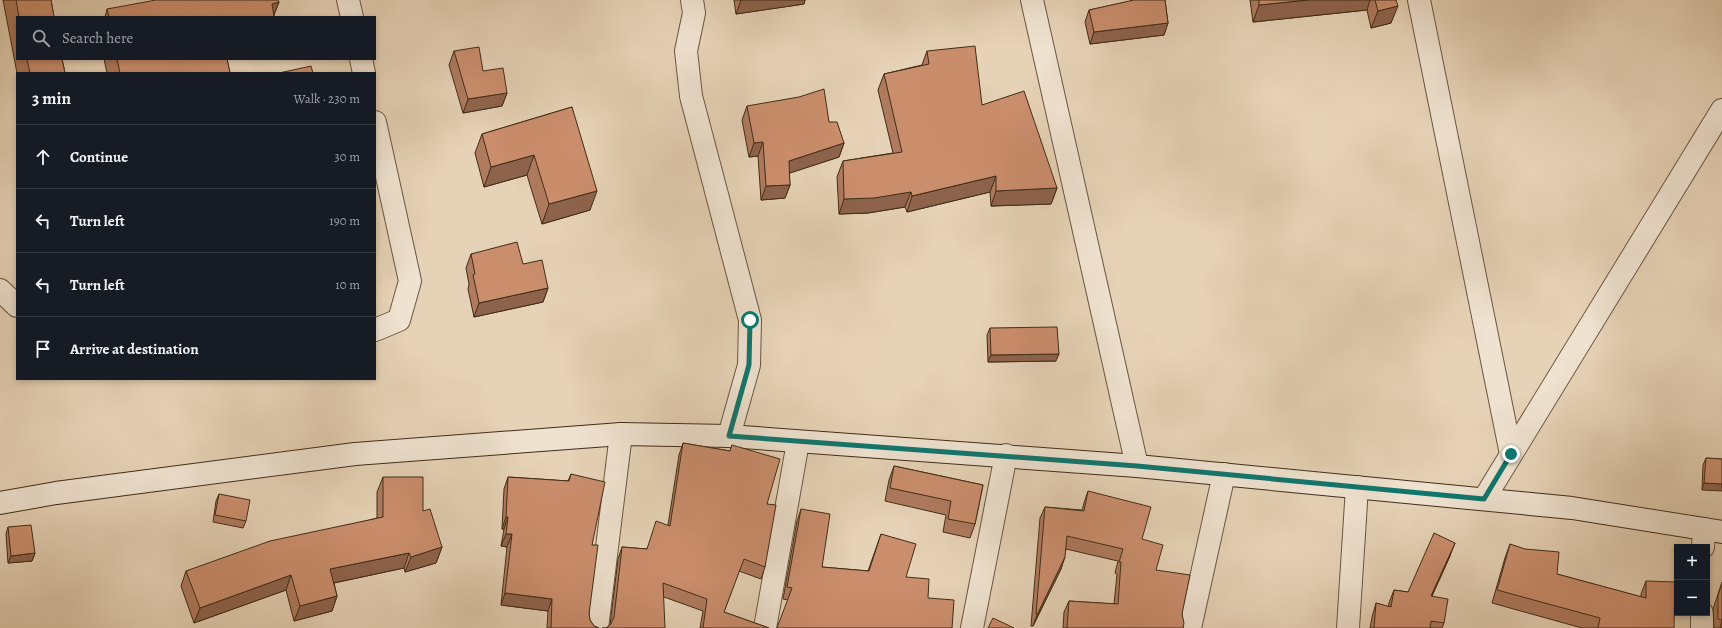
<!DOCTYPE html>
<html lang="en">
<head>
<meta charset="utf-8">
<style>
	:root { --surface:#171b24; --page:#20242c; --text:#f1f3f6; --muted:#9ea1a6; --line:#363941 }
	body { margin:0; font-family:Alegreya,serif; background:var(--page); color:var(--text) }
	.controls { position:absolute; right:12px; bottom:12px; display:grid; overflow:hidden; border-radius:0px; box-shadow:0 2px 6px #0003 }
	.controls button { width:36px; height:36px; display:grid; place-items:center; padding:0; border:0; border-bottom:1px solid var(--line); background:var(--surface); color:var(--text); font:20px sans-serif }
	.stop { position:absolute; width:12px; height:12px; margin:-9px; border:3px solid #0f766e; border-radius:50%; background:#fff }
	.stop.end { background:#0f766e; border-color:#fff; box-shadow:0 1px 4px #0008 }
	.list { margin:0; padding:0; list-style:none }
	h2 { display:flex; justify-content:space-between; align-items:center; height:52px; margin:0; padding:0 16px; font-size:17px }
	h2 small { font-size:13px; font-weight:400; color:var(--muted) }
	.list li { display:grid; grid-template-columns:26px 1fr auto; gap:12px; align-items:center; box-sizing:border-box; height:64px; padding:0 16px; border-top:1px solid var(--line) }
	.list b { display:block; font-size:15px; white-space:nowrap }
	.list em { font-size:13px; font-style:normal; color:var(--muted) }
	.icon { flex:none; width:22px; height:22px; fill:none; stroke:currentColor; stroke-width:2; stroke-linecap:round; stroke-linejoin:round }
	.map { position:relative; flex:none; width:1722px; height:628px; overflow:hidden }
	.search { position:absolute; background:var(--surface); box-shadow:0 2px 6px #0003; left:16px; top:16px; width:360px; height:44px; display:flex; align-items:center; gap:10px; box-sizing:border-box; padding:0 14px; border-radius:0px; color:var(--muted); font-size:15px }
	.panel { position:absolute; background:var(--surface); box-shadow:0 2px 6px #0003; left:16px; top:72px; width:360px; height:308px; border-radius:0px }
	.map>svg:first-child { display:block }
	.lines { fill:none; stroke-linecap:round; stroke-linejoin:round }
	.street-casing { stroke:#6a563f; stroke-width:24 }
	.secondary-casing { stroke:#402d17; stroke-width:24 }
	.street { stroke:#efe2d0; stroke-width:22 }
	.secondary { stroke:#efe2d0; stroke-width:22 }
	.wall { fill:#af7a5e; stroke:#402d17 }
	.shaded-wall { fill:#8e634c; stroke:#402d17 }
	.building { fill:#cb8e6d; stroke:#402d17 }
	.route { stroke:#0f766e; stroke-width:5 }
</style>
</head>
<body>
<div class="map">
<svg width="1722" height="628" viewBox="0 0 1722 628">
	<rect width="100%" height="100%" fill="#e6d2b6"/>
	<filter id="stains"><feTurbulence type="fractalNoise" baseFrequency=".005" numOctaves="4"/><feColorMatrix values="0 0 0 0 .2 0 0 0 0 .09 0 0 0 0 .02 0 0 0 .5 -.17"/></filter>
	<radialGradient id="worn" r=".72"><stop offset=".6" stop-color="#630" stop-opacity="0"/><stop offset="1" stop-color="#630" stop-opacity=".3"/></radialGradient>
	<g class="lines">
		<g class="street-casing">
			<g id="street">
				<path d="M348,0L352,17"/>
				<path d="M692,0L694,13L686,51L691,96L750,320L749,365L729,436"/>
				<path d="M1032,0L1137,466"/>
				<path d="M1419,0L1511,454"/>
				<path d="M361,59L364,73"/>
				<path d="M375,122L410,281L399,320L375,330"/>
				<path d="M0,290L17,306"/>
				<path d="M1484,499L1722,110"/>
				<path d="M1703,547L1704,529"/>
				<path d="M597,628L621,434"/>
				<path d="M765,628L798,442"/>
				<path d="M972,628L1006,455"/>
				<path d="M1190,628L1224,474"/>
				<path d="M1348,628L1357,487"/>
				<path d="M1702,628V613"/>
			</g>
		</g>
		<g class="secondary-casing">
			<path id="secondary" d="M0,503L56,493L355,454L621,434L729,436L1137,466L1572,508L1722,532"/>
		</g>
		<use href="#street" class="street"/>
		<use href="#secondary" class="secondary"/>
	</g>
	<g class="wall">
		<path d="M3,0H51L54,17H17V59H62L65,73H17Z"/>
		<path d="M734,0H805L804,4L736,14Z"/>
		<path d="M1131,0H1165L1168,23L1164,35L1090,44L1085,22L1089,10L1131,1Z"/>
		<path d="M1250,0H1396L1391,23L1371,28L1367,10L1253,22Z"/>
		<path d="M279,2L274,15V17H105L107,9Z"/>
		<path d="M454,51L483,71L507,93L502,106L463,113L449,65Z"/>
		<path d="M927,51L982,105L1057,188L1051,204L991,206L990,192L907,212L905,207L868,213L839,214L837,177L843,161L893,153L878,90L884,74L922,65Z"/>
		<path d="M104,59H227L230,73H107Z"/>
		<path d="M747,106L844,143L839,157L789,173L790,185L785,198L761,200L758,156L749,157L742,120Z"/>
		<path d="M572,107L590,210L542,224L527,175L484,187L475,153L482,134Z"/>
		<path d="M471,254L523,264L548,288L543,302L474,317L468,289L469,284L466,268Z"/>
		<path d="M990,328L1056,361L988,362L987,335Z"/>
		<path d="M683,443L730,451L732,445L767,504L765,567L761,579L739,571L724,612L769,628H700L703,611L664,597L606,628L610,625L618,559L622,547L646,549L668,525L679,455Z"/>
		<path d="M1706,458L1722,459L1702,490L1703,465Z"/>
		<path d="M894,466L983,485L975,524L970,538L943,532L946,515L885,501L889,480Z"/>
		<path d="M571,474L592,545L589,614L590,620L594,626L599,628H547L548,611L501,605L507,547L501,546L504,529H502L504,489L508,477L568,481Z"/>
		<path d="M383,477L423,511L442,547L436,563L405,572L404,568L334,583L337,596L332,611L294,621L286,590L194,623L181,586L186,571L377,518V492Z"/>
		<path d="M1088,491L1142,539L1156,570L1182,614L1183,628H1063L1064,612L1069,601L1114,604L1117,574L1115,573L1118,561L1066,549L1061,569L1033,626H1031L1040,518L1045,507L1082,510L1084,503Z"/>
		<path d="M219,494L246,521L243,528L213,522L216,501Z"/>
		<path d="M801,509L822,567L868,571L881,534L906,577L928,598L788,600L783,599L797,521Z"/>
		<path d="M8,527L35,553L32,561L8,563L6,534Z"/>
		<path d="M1510,544L1557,574L1641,597V594L1646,581L1674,628H1582L1492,603L1505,558Z"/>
		<path d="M1450,556L1432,596L1444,623L1442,628H1370L1372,617L1376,603L1388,607L1389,603L1394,590L1408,592Z"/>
		<path d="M1722,582V628H1714L1713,609Z"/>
	</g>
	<g class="shaded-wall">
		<path d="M741,0H805L804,4L736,14Z"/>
		<path d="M1308,0H1370L1367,10L1253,22L1259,5Z"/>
		<path d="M279,2L273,17H274H267L272,4Z"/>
		<path d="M1398,6L1391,23L1371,28L1378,11Z"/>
		<path d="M1168,23L1164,35L1090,44L1094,32Z"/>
		<path d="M507,93L502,106L463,113L468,99Z"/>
		<path d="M763,142L758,156L749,157L754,143Z"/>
		<path d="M844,143L839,157L784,175L789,161Z"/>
		<path d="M534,155L527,175L484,187L491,167Z"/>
		<path d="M996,176L990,192L907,212L912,196Z"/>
		<path d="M790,185L785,198L761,200L766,186Z"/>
		<path d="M1057,188L1051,204L991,206L996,191Z"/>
		<path d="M597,191L590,210L542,224L549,204Z"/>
		<path d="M911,192L905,207L868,213L839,214L844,199Z"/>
		<path d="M548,288L543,302L474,317L479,303Z"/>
		<path d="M1059,354L1056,361L988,362L991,355Z"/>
		<path d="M1704,483L1722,484V491L1702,490Z"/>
		<path d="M506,517H508L504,529H502Z"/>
		<path d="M506,534H512L507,547L501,546Z"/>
		<path d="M1455,543L1450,556L1426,609L1431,596Z"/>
		<path d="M442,547L436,563L405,572L411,557Z"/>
		<path d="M35,553L32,561L8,563L11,556Z"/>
		<path d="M409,553L404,568L324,585L330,569Z"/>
		<path d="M1065,557L1061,569L1033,626L1037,615Z"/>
		<path d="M291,575L286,590L194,623L200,608Z"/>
		<path d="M505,593L552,599L548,611L501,605Z"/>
		<path d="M337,596L332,611L294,621L300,606Z"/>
	</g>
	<g class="building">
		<path d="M16,0H51L54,17H19Z"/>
		<path d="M156,0H278L279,2L272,4L274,17H109L107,9Z"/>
		<path d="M1134,0H1165L1168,23L1094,32L1089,10Z"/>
		<path d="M1259,0H1308L1259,5Z"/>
		<path d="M1375,0H1396L1398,6L1378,11Z"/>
		<path d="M975,46L982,105L1024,91L1057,188L996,191V176L912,196L911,192L874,198L844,199L843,161L902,152L884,74L929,64L927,51Z"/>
		<path d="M479,47L483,71L503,68L507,93L468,99L454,51Z"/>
		<path d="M27,59H62L65,73H30Z"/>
		<path d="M117,59H227L230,73H120Z"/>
		<path d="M311,66L313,73H279Z"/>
		<path d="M824,89L829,122H837L844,143L789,161L790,185L766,186L763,142L754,143L747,106L799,97Z"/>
		<path d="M572,107L597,191L549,204L534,155L491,167L482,134Z"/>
		<path d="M517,242L523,264L542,260L548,288L479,303L473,275L475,274L471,254Z"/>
		<path d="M1057,327L1059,354L991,355L990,328Z"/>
		<path d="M683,443L730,451L732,445L780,459L767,504L776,505L765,567L744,559L724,612L769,628H703L707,599L663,583L665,628H602H606L611,624L614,617L622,547L647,549L656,521L670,526Z"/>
		<path d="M1706,458L1722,459V484L1704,483Z"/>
		<path d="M894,466L983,485L975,524L948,519L951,501L890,488Z"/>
		<path d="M571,474L605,482L592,545H598L589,614L590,620L594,626L599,628H551L552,599L505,593L512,534H506L508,517H506L508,477L569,481Z"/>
		<path d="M383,477H423V511L430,509L442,547L411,557L409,553L330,569L337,596L300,606L291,575L200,608L186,571L270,541L383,517Z"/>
		<path d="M1088,491L1151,507L1142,539L1163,545L1156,570L1190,575L1182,614L1184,623L1183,628H1067L1069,601L1118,604L1121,562H1119L1123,549L1067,536L1065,557L1037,615L1036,614L1045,507L1084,511Z"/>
		<path d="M219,494L250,500L246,521L215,515Z"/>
		<path d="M801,509L830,514L822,567L869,571L881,534L916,544L906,577L929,579L928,598L954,600L952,628H777L792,588L787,587Z"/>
		<path d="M31,525L35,553L11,556L8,527Z"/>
		<path d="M1434,533L1455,543L1431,596L1448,599L1444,623L1431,621L1430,628H1374L1376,603L1391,607L1394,590L1408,592Z"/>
		<path d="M1510,544L1525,549L1559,552L1557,574L1646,598V581L1675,582L1674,628H1598L1600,618L1497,590Z"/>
		<path d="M1722,583V620L1718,619V596Z"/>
		<path d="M993,618L1014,628H988Z"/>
		<path d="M1722,621V628H1720Z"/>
	</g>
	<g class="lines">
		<path class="route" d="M750,320L749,365L729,436L1137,466L1484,499L1511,454"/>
	</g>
	<rect width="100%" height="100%" filter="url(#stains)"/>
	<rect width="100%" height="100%" fill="url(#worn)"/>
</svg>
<div class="controls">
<button>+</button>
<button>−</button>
</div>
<div class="stop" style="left:750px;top:320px"></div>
<div class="stop end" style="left:1511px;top:454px"></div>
<div class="search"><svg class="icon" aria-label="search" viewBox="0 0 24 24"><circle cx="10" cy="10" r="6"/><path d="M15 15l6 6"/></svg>Search here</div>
<section class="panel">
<h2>3 min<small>Walk · 230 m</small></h2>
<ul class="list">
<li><svg class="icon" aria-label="ahead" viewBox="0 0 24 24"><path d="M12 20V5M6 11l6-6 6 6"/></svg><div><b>Continue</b></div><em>30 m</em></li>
<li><svg class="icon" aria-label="left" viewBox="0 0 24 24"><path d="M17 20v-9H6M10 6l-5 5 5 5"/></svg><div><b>Turn left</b></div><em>190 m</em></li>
<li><svg class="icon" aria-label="left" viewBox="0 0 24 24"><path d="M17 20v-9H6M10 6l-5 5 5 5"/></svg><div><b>Turn left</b></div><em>10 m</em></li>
<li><svg class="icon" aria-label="arrive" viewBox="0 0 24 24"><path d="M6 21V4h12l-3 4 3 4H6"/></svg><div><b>Arrive at destination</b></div></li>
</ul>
</section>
</div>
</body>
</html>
